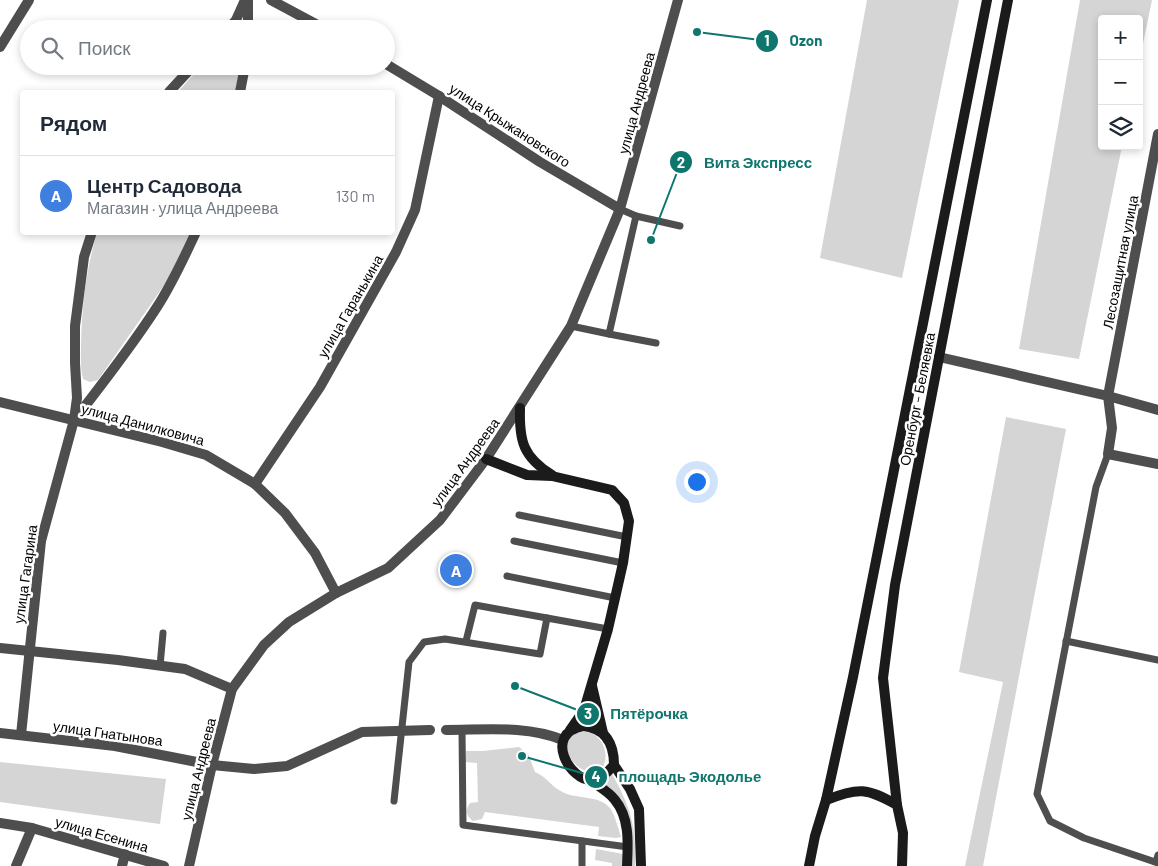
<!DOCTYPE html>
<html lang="ru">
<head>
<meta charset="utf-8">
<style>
	:root { --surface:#fff; --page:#f2f2f3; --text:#1f2937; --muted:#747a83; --line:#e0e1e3; --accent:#7c3aed }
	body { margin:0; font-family:Barlow,sans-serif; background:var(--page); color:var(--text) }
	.controls { position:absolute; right:15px; top:15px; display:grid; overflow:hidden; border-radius:5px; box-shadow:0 2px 8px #0003 }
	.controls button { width:45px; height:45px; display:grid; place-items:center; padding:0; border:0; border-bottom:1px solid var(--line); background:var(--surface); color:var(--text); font:25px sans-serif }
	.you { position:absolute; left:696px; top:481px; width:18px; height:18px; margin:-12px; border:4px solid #fff; border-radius:50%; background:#1a73e8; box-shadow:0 0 0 8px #1a73e833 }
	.badge { display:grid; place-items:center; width:32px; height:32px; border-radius:50%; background:var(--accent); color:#fff; font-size:16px; font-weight:700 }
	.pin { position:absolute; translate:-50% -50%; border:2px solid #fff; box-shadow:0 1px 5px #0006 }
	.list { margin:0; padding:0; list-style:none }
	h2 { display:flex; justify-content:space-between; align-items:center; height:65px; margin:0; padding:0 20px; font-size:21px }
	h2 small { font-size:16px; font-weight:400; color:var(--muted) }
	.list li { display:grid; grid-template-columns:32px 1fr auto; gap:15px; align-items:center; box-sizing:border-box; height:80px; padding:0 20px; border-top:1px solid var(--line) }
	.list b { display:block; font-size:19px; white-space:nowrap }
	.list p { margin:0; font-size:16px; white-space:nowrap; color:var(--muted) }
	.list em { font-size:16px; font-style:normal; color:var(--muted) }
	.icon { flex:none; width:28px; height:28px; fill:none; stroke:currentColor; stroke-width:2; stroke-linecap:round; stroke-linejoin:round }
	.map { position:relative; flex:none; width:1158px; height:866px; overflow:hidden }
	.search { position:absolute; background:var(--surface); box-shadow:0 2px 8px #0003; left:20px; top:20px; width:375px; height:55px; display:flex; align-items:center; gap:12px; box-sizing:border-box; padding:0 18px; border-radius:28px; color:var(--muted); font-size:19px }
	.panel { position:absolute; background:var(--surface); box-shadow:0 2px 8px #0003; left:20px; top:90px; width:375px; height:145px; border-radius:5px }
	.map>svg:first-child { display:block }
	.green { fill:#d5d5d5 }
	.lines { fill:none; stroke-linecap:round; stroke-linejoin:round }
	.lane { stroke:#4e4e4e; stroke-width:7 }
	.street { stroke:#4e4e4e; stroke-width:10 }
	.secondary { stroke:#1b1b1b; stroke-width:10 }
	.labels { text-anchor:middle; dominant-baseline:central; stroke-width:5; stroke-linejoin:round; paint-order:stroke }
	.street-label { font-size:14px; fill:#000; stroke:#fff }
	.leader { fill:none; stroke:#0f766e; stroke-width:2 }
	.callout-dot { fill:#0f766e; stroke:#fff; stroke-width:2 }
	.mark-label { font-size:15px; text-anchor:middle; font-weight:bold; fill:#fff }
	.callout-label { font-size:15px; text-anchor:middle; font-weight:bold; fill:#0f766e; stroke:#fff; stroke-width:5; stroke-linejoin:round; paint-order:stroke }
</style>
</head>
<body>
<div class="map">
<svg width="1158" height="866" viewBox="0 0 1158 866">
	<rect width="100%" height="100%" fill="#fff"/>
	<g class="green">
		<path d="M867,0H959L902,278L820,258Z"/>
		<path d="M1080,0H1152L1139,63V19H1102V146H1122L1079,359L1019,349Z"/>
		<path d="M201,66H239L236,92H178Z"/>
		<path d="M97,233H193L174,271L98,380L90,382L83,379C80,367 81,356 81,344C82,306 86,269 97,233Z"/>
		<path d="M1006,417L1066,429L983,866H965L1003,682L959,672Z"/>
		<path d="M589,732C604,738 610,755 602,769C580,781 559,750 570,737C575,731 583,732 589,732Z"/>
		<path d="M519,747L528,754L535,772C548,778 549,784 559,790C574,801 602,793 612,811C616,819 618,828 621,837L616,838L598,836L599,827L485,812L482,819L473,821C466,816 465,810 470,803L478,802L477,763L465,762L466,751H483Z"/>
		<path d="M0,762L166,779L160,824L0,802Z"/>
		<path d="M611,772C630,806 637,826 635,866H632L629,820L599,782Z"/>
		<path d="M596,849L623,854L625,866H612V863L595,860Z"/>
	</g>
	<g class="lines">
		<g class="lane">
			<path d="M636,216L680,226"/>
			<path d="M571,326L609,334L636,216L620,209"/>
			<path d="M609,334L656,343"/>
			<path d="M1108,454L1096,487L1037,794L1050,821L1084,838L1158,863"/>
			<path d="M519,515L627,537"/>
			<path d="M514,541L623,563"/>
			<path d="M507,576L615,598"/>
			<path d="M466,641L475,605L547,618"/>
			<path d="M1066,641L1158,660"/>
			<path d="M160,666L163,633"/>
			<path d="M462,730L463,825L628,847"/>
			<path d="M394,801L409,662L424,642L445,639L540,654L547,618L608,629"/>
			<path d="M1156,862L1158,855"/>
			<path d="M582,866V841"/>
		</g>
		<g class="street">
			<path d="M248,0V29"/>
			<path d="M271,0L325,29"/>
			<path d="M228,29L236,20L245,0"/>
			<path d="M0,47L29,0"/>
			<path d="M386,64L439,96L540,162L620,209"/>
			<path d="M169,92L193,66"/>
			<path d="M240,92L245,66"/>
			<path d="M1158,134L1108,396L1112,428L1108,454L1158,464"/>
			<path d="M939,357L1108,396L1158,410"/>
			<path d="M0,402L162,442L206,455L255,484L285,513L315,553L336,593"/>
			<path d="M75,419C103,383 132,346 157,307C172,284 184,258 196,232"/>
			<path d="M255,484L320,387L396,252L415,210L439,96"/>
			<path d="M0,648L118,660L185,669L232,689"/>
			<path d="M446,730C485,730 526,725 563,740"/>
			<path d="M0,733L115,746L212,765L254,769L287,766L362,732L430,730"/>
			<path d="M21,735L41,541L74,420L77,398L75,363V326L84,257L92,232"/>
			<path d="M0,823L32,828L164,866"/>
			<path d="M16,866L32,828"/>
			<path d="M122,866L125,854"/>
			<path d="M189,866L212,765L232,689L264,645L289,622L336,593L388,568L440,520L486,459L571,326L620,209L678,0"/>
		</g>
		<g class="secondary">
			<path d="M520,408C519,441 523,457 552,475"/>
			<path d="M486,459L527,475L552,476L612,490L624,503L629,521L623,563L608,629L584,710L570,730"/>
			<path d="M592,686L603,733"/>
			<path d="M583,726C606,728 614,744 614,765C608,772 601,779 592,780C571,782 542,734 583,726Z"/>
			<path d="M614,765L630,789L639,809L641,866"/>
			<path d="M590,780C598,786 609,792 615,800C630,818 628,844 627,866"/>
			<path d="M826,800C859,787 867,788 897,805L903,833L902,866"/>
			<path d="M897,805L883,678L895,585L1008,0"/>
			<path d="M809,866L815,836L826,800L853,677L987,0"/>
		</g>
	</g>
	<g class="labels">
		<g class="street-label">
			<text transform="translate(636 103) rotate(-75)">улица Андреева</text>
			<text transform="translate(510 125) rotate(33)">улица Крыжановского</text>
			<text transform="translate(1120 262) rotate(-79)">Лесозащитная улица</text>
			<text transform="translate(350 306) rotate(-60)">улица Гаранькина</text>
			<text transform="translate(917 399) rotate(-79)">Оренбург – Беляевка</text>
			<text transform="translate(143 424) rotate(15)">улица Данилковича</text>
			<text transform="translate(465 462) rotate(-54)">улица Андреева</text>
			<text transform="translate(25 574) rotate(-82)">улица Гагарина</text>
			<text transform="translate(108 733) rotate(8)">улица Гнатынова</text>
			<text transform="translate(198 769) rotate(-76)">улица Андреева</text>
			<text transform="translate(102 834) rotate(16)">улица Есенина</text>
		</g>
	</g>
	<path class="leader" d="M697 32L767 41M651 240L681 162M515 686L588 714M522 756L596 777"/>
	<g class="callout-dot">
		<circle cx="697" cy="32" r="5"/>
		<circle cx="651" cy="240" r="5"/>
		<circle cx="515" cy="686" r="5"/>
		<circle cx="522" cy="756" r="5"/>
		<circle cx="767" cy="41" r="12"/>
		<circle cx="681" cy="162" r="12"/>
		<circle cx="588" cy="714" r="12"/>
		<circle cx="596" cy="777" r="12"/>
	</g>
	<g class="mark-label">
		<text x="767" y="46">1</text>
		<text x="681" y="168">2</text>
		<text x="588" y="719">3</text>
		<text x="596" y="782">4</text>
	</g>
	<g class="callout-label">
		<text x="806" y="46">Ozon</text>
		<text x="758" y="168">Вита Экспресс</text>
		<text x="649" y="719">Пятёрочка</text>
		<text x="690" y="782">площадь Экодолье</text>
	</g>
</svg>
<div class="controls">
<button>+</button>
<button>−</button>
<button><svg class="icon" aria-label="layers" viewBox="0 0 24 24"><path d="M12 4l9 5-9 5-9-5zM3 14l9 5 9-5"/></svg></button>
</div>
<div class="you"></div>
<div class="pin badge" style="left:456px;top:570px;background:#3f7fe0">A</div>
<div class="search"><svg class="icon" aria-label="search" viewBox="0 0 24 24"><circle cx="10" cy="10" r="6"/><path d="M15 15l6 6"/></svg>Поиск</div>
<section class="panel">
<h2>Рядом<small></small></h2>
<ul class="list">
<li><span class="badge" style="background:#3f7fe0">A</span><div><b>Центр Садовода</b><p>Магазин · улица Андреева</p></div><em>130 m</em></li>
</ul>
</section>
</div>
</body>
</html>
